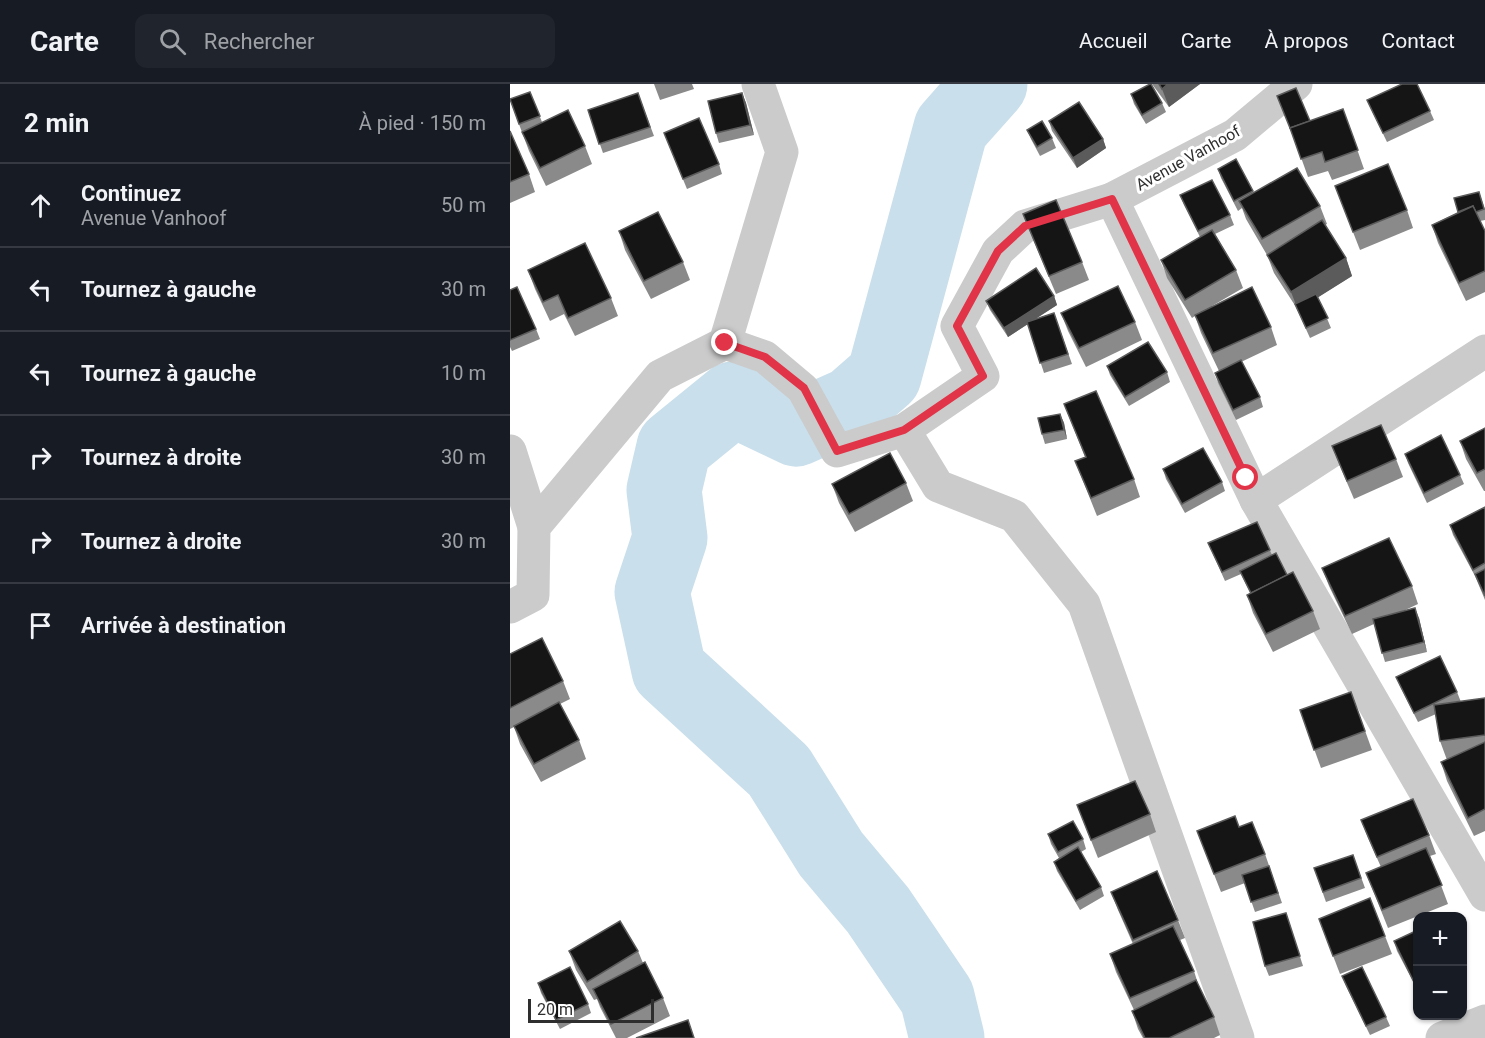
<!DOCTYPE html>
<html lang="fr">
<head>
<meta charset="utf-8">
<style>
	:root { --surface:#171b24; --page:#20242c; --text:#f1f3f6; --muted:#9ea1a6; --line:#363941 }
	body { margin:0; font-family:Roboto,sans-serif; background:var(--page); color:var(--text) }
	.controls { position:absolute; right:18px; bottom:18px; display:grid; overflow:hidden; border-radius:12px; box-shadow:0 2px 4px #0004 }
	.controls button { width:54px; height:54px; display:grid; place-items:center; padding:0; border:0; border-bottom:2px solid var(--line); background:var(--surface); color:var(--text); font:30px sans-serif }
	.scale { position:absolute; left:18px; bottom:15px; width:126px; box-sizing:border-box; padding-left:6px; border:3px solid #2e2e2e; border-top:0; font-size:16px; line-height:21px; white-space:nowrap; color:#2e2e2e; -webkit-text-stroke:4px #fff; paint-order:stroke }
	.stop { position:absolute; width:18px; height:18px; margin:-14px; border:4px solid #e23448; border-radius:50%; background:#fff }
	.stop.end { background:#e23448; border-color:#fff; box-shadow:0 2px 6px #0008 }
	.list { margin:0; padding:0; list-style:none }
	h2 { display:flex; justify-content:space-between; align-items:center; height:78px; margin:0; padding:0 24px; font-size:26px }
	h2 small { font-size:20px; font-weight:400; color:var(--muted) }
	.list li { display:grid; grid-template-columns:39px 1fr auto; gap:18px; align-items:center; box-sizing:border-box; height:84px; padding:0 24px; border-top:2px solid var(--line) }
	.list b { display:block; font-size:22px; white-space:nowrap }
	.list p { margin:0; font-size:20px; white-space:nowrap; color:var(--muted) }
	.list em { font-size:20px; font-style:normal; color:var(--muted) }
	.icon { flex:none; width:33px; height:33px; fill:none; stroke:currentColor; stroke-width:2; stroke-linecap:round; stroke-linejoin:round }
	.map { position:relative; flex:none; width:975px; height:954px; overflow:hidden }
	header { display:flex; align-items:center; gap:36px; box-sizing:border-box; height:84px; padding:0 30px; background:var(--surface); border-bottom:2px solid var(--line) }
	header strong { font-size:28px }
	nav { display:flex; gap:33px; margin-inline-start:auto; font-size:21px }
	.search { width:420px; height:54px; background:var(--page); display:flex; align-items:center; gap:15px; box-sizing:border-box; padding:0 21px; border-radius:12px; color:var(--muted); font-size:22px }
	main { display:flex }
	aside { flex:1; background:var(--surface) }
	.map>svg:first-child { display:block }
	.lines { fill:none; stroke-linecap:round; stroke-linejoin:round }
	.river { stroke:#c9dfeb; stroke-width:75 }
	.street { stroke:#cbcbcb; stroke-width:33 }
	.wall { fill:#8a8a8a }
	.shaded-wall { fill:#5b5b5b }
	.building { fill:#151515; stroke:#5b5b5b; stroke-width:1.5 }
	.route { stroke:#e23448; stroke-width:8 }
	.labels { text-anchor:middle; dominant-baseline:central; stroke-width:6; stroke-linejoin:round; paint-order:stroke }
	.street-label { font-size:16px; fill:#2e2e2e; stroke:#fff }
</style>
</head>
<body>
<header>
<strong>Carte</strong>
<div class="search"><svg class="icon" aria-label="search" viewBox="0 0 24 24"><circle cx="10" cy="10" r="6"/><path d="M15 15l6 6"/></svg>Rechercher</div>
<nav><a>Accueil</a><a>Carte</a><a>À propos</a><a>Contact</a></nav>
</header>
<main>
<aside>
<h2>2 min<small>À pied · 150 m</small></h2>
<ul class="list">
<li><svg class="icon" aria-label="ahead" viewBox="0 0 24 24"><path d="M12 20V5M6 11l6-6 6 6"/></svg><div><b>Continuez</b><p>Avenue Vanhoof</p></div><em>50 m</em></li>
<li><svg class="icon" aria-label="left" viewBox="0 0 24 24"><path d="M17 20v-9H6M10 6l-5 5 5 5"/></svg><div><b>Tournez à gauche</b></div><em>30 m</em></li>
<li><svg class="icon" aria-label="left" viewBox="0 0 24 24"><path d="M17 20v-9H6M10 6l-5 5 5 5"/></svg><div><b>Tournez à gauche</b></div><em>10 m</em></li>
<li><svg class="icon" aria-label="right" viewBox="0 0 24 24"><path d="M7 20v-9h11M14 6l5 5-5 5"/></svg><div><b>Tournez à droite</b></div><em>30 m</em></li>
<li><svg class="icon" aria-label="right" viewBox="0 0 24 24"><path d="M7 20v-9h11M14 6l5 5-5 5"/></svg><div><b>Tournez à droite</b></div><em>30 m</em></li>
<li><svg class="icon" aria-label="arrive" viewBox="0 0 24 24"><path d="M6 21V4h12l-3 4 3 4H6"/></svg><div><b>Arrivée à destination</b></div></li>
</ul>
</aside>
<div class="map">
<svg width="975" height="954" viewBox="0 0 975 954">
	<rect width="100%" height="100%" fill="#fff"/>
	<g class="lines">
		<path class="river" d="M437,954L427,913L368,826L321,770L269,687L159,586L142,508L160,454L154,406L164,363L223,315L286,345L342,320L374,292L441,44L480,0"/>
		<g class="street">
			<path d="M602,115L746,416L975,811"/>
			<path d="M215,259L272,68L248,0"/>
			<path d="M394,346L428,402L504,432L574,520L728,954"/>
			<path d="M0,367L24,443"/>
			<path d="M746,416L975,267"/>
			<path d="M0,523L23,511L24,443L150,292L215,259L255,273L293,305L327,367L394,346L473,292L447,242L488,167L515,142L602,115L725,51L786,0"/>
			<path d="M932,954L975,937"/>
		</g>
	</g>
	<g class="wall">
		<path d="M144,0H182L184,5L150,16Z"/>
		<path d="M642,0H690L659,23Z"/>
		<path d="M20,8L32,38L75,62L82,80L36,102L19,67L0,16Z"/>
		<path d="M128,9L144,52L93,69L78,26Z"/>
		<path d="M232,9L236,19L244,51L209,59L206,49Z"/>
		<path d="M621,10L652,19L656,28L636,40L624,20Z"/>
		<path d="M767,12L800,37L833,25L854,85L822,96L818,87L798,93L783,51Z"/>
		<path d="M857,16L920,27L924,36L877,58L861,25Z"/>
		<path d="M539,37L593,55L596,64L567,84L542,47Z"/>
		<path d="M517,46L542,54L546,64L530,72L521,55Z"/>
		<path d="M0,47L19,90L25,108L0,119Z"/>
		<path d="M158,59L209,80L212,90L177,105Z"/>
		<path d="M726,75L743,109L810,122L817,140L815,141L836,174L842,192L808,213L821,244L800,254L786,223L764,189L757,171L736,135L732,124L728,127L711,94L708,85Z"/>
		<path d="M825,102L897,126L903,144L850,166Z"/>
		<path d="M969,108L975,125V136L970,137L975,147V208L956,217L928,159L922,141L948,128Z"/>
		<path d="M670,111L720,131L724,141L705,150L726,186L733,204L702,222L761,243L767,261L731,278L750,313L753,323L726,336L708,299L705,289L709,287L691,249L685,232L682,234L657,194L651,176L690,153L674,121Z"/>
		<path d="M513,130L572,178L579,196L546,210L520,148Z"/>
		<path d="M109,147L173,178L180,196L141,215L115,166Z"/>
		<path d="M18,186L101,214L108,232L65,252L54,230L40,237L25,205Z"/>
		<path d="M0,206L26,245L30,255L2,267L0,263Z"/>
		<path d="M544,212L547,221L525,235L544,229L562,280L534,289L518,240L498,253L480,226L476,217Z"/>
		<path d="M551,229L625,238L632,256L576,283L558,247Z"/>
		<path d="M597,282L657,288L660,298L619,322L600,291Z"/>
		<path d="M554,320L624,395L630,413L587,432L565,377L575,373Z"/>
		<path d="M550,330L554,339L557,355L535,360L532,350Z"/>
		<path d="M975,344V407H974L956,375L950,357Z"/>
		<path d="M822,362L886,375L893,393L844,415L829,380Z"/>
		<path d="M895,370L950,391L954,400L917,419L898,379Z"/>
		<path d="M653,385L712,398L715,407L675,429L656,395Z"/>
		<path d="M396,399L403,417L345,448L329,419L322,400Z"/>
		<path d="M975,423V516L965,492L943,451L940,441Z"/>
		<path d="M747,438L762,471L803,527L810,545L763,568L743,529L737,511L740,509L731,490L715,497L698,459Z"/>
		<path d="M812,484L902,502L908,520L891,528L909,534L917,568L875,578L864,540L842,550L819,502Z"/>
		<path d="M0,570L53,597L60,615L50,620L69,656L76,675L31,698L10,660L4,643L0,645Z"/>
		<path d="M886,593L947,608L951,618L975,614V747L964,752L937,697L931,678L937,676L930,657L926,630L908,638L890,602Z"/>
		<path d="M841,608L862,666L811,684L790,626Z"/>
		<path d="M567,721L640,730L646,748L588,774Z"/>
		<path d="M851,736L919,751L926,770L920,772L938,820L878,844L856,789L871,783L858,754Z"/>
		<path d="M729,743L755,770L772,819L745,828L735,799L711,808L687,747Z"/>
		<path d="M538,750L573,755L576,765L571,768L591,803L594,812L570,826L547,787L544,778L549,774L541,760Z"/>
		<path d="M843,771L855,804L816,818L804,784Z"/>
		<path d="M601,808L668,836L675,854L670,856L684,887L689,903L704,933L710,951L704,954H633L628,945L622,927L624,926L606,888L600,870L623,860L608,826Z"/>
		<path d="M776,829L793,882L759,892L755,882Z"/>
		<path d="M809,835L875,852L882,870L830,890Z"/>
		<path d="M908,846V907L887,867L884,857Z"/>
		<path d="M59,867H128L133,879L153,914L160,932L117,954H106L90,923L87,915L84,916L66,886Z"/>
		<path d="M832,892L876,933L880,942L860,951L836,902Z"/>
		<path d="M28,899L78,920L81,929L50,945L31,909Z"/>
	</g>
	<g class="shaded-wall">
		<path d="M658,0H690L659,23L652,5Z"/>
		<path d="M232,9L236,19L244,51L240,41Z"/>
		<path d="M593,55L596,64L567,84L563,74Z"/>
		<path d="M836,174L842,192L788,226L781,208Z"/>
		<path d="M544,212L547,221L498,253L494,244Z"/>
		<path d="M550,330L554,339L557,355L554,346Z"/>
		<path d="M905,524L909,534L917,568L914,558Z"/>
	</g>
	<g class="building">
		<path d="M640,0H641L652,19L632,31L621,10Z"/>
		<path d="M649,0H658L652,5Z"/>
		<path d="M892,0H907L920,27L873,49L857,16Z"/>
		<path d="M786,4L800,37L780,44L767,12Z"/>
		<path d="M20,8L30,32L9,40L0,15Z"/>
		<path d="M128,9L140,43L89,60L78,26Z"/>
		<path d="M232,9L240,41L206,49L198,17Z"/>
		<path d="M569,18L593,55L563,74L539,37Z"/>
		<path d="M833,25L848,66L815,78L812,68L791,75L780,44Z"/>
		<path d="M58,26L75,62L30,84L12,48Z"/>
		<path d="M189,34L209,80L173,95L154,49Z"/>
		<path d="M532,37L542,54L527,63L517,46Z"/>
		<path d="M0,47L19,90L0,98Z"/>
		<path d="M726,75L743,107L724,117L708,85Z"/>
		<path d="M878,80L897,126L843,148L825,102Z"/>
		<path d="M787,84L810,122L752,155L729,117Z"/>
		<path d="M702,96L720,131L688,147L670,111Z"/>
		<path d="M969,108L974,125L966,128L963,122L948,128L944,114Z"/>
		<path d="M546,116L572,178L539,192L513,130Z"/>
		<path d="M963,122L975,147V187L949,199L922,141Z"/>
		<path d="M148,128L173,178L134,197L109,147Z"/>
		<path d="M812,136L836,174L781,208L757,171Z"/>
		<path d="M702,146L726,186L675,216L651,176Z"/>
		<path d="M75,159L101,214L58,234L48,211L33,218L18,186Z"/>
		<path d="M526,184L544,212L494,244L476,217Z"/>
		<path d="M608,202L625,238L569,264L551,229Z"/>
		<path d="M7,203L26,245L0,256V206Z"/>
		<path d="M742,203L761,243L703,269L685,231Z"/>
		<path d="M806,210L818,234L796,244L785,220Z"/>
		<path d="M544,229L558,270L530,279L517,238Z"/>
		<path d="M638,258L657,288L615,313L597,282Z"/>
		<path d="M731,276L750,313L723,326L705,289Z"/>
		<path d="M586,307L624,395L581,414L565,377L576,373L554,320Z"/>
		<path d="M550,330L554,346L532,350L528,334Z"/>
		<path d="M871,341L886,375L837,397L822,362Z"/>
		<path d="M975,344V385L967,389L950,357Z"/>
		<path d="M931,351L950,391L914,409L895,370Z"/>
		<path d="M693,364L712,398L672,420L653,385Z"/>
		<path d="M380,369L396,399L339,430L322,400Z"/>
		<path d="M975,423V479L963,486L940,441Z"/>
		<path d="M747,438L760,466L712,488L698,459Z"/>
		<path d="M879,454L902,502L835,532L812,484Z"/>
		<path d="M766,469L777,491L741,509L730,487Z"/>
		<path d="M975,485V512L965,490Z"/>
		<path d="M783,488L803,527L756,550L737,511Z"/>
		<path d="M905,524L914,558L872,569L863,535Z"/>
		<path d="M32,554L53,597L0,624V570Z"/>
		<path d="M930,572L947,608L904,629L886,593Z"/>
		<path d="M841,608L855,647L804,666L790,626Z"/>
		<path d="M975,614V651L930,657L924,621Z"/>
		<path d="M49,618L69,656L24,680L4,642Z"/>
		<path d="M975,658V725L958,734L931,678Z"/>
		<path d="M625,697L640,730L581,756L567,721Z"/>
		<path d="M903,715L919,751L867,773L851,736Z"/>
		<path d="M725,732L729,743L742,738L755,770L704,790L687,747Z"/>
		<path d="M563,737L573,755L548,768L538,750Z"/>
		<path d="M568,763L591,803L566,817L544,778Z"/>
		<path d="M916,764L932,801L872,826L856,789Z"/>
		<path d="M843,771L851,794L813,808L804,784Z"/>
		<path d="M759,782L768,809L741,818L732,791Z"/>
		<path d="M647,787L668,836L623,856L601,808Z"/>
		<path d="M860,814L875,852L823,872L809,835Z"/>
		<path d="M776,829L790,872L755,882L743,838Z"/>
		<path d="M110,837L128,867L77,898L59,867Z"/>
		<path d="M663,842L684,887L620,914L600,870Z"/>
		<path d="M908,846V896L904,898L884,857Z"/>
		<path d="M135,878L153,914L101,940L83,905Z"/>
		<path d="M60,883L78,920L46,936L28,899Z"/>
		<path d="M852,883L876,933L856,942L832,892Z"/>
		<path d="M686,896L704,933L659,954H635L622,927Z"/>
		<path d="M178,936L184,954H126Z"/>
	</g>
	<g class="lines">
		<path class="route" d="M215,259L255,273L294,304L327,367L394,346L473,292L447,242L488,167L515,142L602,115L736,394"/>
	</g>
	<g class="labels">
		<g class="street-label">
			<text transform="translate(678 74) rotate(-29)">Avenue Vanhoof</text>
		</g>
	</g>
</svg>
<div class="controls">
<button>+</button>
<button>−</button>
</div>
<div class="scale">20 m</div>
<div class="stop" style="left:736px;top:394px"></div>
<div class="stop end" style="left:215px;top:259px"></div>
</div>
</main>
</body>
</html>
